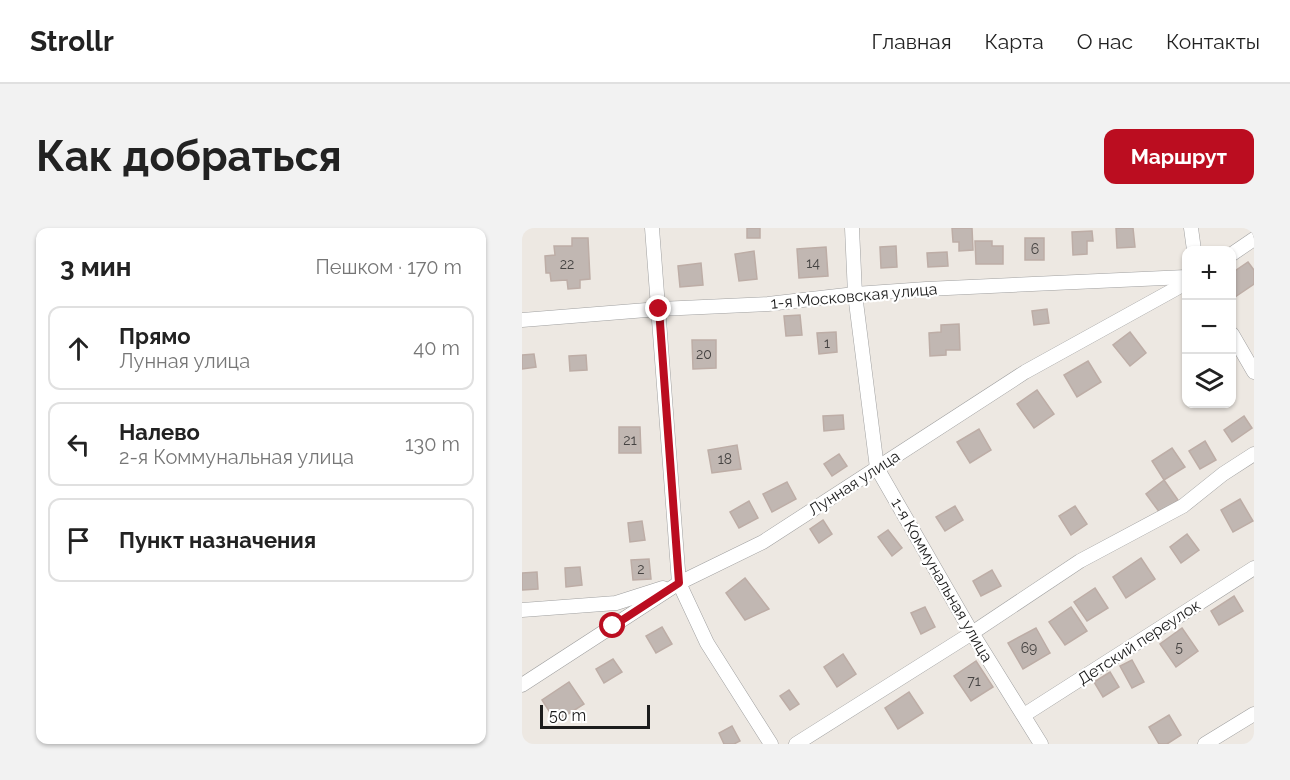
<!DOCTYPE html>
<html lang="ru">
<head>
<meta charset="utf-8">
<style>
	:root { --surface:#fff; --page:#f2f2f2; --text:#222; --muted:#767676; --line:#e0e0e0; --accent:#bb0d20 }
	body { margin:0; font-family:Raleway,sans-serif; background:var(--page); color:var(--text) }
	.controls { position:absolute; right:18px; top:18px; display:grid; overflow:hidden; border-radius:12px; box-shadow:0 2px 4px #0004 }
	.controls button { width:54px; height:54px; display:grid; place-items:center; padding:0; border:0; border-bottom:2px solid var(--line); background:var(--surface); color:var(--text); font:30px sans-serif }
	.scale { position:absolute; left:18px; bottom:15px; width:110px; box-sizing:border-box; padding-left:6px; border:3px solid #1c1c1c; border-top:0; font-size:16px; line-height:21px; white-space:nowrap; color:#1c1c1c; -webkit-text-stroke:4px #fff; paint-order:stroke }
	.stop { position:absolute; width:18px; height:18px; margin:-14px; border:4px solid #bb0d20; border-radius:50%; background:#fff }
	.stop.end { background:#bb0d20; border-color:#fff; box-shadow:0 2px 6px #0008 }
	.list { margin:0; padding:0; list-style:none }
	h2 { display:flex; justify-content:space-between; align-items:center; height:78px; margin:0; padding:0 24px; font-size:26px }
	h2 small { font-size:20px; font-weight:400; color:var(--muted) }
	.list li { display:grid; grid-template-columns:39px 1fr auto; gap:18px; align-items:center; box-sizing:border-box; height:84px; margin:0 12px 12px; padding:0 12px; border:2px solid var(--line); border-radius:12px }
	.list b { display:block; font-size:22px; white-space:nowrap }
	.list p { margin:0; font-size:20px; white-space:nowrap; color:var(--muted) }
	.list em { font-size:20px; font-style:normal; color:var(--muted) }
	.icon { flex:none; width:33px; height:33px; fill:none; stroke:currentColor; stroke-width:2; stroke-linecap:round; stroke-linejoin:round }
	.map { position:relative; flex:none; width:732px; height:516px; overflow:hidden; border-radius:12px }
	header { display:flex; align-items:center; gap:36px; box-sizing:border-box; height:84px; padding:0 30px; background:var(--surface); border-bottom:2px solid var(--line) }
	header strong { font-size:28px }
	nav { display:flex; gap:33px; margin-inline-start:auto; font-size:21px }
	.intro { display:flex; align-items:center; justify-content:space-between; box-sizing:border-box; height:144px; padding:0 36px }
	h1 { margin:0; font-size:42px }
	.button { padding:15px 27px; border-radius:12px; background:var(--accent); color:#fff; font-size:21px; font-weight:700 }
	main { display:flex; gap:36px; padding:0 36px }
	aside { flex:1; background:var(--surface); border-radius:12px; box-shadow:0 2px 4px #0004 }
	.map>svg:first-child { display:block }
	.building { fill:#c1b7b2; stroke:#bdada6; stroke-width:1.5 }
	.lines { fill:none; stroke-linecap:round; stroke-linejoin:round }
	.street-casing { stroke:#a0a0a0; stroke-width:15 }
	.street { stroke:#fff; stroke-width:14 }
	.route { stroke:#bb0d20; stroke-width:8 }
	.labels { text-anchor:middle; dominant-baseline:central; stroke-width:4.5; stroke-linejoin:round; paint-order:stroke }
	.number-label { font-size:14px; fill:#454342 }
	.street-label { font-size:16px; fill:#1c1c1c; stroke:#fff }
</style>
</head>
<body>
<header>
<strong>Strollr</strong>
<nav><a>Главная</a><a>Карта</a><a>О нас</a><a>Контакты</a></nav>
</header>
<div class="intro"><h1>Как добраться</h1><a class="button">Маршрут</a></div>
<main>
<aside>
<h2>3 мин<small>Пешком · 170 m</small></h2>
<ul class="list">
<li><svg class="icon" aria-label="ahead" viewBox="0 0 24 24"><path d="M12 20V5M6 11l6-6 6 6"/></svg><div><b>Прямо</b><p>Лунная улица</p></div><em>40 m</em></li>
<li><svg class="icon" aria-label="left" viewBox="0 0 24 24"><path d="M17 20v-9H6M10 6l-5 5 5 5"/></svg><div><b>Налево</b><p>2-я Коммунальная улица</p></div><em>130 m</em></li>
<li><svg class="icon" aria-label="arrive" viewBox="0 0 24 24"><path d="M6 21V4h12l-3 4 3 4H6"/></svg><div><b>Пункт назначения</b></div></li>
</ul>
</aside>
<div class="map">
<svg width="732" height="516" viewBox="0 0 732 516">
	<rect width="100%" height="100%" fill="#ede8e2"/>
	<g class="building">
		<rect x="225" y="0" width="13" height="10"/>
		<path d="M430,0H450L451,22L437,23V14H431Z"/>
		<path d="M594,0H611L613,19L595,20Z"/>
		<path d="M570,3L571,13H565V26L551,27L550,4Z"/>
		<path d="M50,10H66L68,51L58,52V60L46,61L45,52L29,53L28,45H24L23,28L33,27L32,18H50Z"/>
		<rect x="503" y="10" width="19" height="22"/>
		<path d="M453,13H470V18H481V36H454Z"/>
		<path d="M374,18L375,39L359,40L358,19Z"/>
		<path d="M304,19L306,48L277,50L275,21Z"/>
		<path d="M232,23L235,51L217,53L213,26Z"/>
		<path d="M425,24L426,38L406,39L405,25Z"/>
		<path d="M726,34L732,42V56L713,69L710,64V45Z"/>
		<path d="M179,35L181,57L158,59L156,38Z"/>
		<path d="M525,81L527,95L512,97L510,83Z"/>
		<path d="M278,87L280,107L264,108L262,88Z"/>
		<path d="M437,96L438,122H424V127L408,128L407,105L419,104V97Z"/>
		<path d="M314,104L315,124L297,126L295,105Z"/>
		<path d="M608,104L624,125L608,138L591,117Z"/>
		<path d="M170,112H194V140L171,141Z"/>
		<path d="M12,126L14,139L0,141V127Z"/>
		<path d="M64,127L65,142L48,143L47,128Z"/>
		<path d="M566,133L579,154L555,169L542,147Z"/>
		<path d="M515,162L532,186L512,200L495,176Z"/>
		<path d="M321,187L322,201L302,203L301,188Z"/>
		<path d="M722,188L730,200L710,214L702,202Z"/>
		<path d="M97,199H118L119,225H97Z"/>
		<path d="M457,201L469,222L448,235L435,214Z"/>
		<path d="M683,213L694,232L678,241L667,223Z"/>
		<path d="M215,217L219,241L190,245L186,222Z"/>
		<path d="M650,220L663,239L642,252L630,233Z"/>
		<path d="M317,226L325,238L310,248L302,236Z"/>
		<path d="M642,252L656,272L638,285L624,266Z"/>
		<path d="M265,254L274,271L250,284L241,266Z"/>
		<path d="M718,271L731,293L711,304L699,282Z"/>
		<path d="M227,273L236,290L217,300L208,284Z"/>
		<path d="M433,278L441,292L423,303L414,289Z"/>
		<path d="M553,278L565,296L549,307L537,288Z"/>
		<path d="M301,292L310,306L297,315L288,301Z"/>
		<path d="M120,293L123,312L108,314L106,295Z"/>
		<path d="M366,302L380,320L370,328L356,309Z"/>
		<path d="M665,306L677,322L659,335L648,319Z"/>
		<path d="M619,330L633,351L604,370L591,349Z"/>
		<path d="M127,331L129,351L111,352L109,332Z"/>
		<path d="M58,339L60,357L44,359L43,340Z"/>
		<path d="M470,342L479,358L459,368L451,353Z"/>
		<path d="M15,344L16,361L0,362V345Z"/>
		<path d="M223,350L247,381L223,392L204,365Z"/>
		<path d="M573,360L586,380L565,393L552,374Z"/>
		<path d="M712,368L721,383L697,397L689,383Z"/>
		<path d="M403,379L413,399L399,406L389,385Z"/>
		<path d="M549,379L565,403L543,417L527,394Z"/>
		<path d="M140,399L150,416L134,425L124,408Z"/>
		<path d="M514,400L528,425L501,441L486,415Z"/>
		<path d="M660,400L676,423L654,439L638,416Z"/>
		<path d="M321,426L334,446L315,459L302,439Z"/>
		<path d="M91,431L100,444L82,455L74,441Z"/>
		<path d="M610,432L622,454L610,460L598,438Z"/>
		<path d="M454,433L471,459L449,473L432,448Z"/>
		<path d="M588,444L597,459L581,469L572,454Z"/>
		<path d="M47,454L62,476L34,494L20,472Z"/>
		<path d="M267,462L277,476L268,482L258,468Z"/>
		<path d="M387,464L401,485L376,501L363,480Z"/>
		<path d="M647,487L659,507L645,516H637L627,499Z"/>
		<path d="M210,498L218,513L212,516H202L197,505Z"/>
	</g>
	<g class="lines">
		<g class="street-casing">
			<g id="street">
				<path d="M130,0L157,355L185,415L249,516"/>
				<path d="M330,0L333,66L355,240L450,405L519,516"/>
				<path d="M669,0L672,22"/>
				<path d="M710,26L732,11"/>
				<path d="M0,92L137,81L246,76L333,66L404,61L664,49"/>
				<path d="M710,106L732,144"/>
				<path d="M0,382L94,375L141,360"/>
				<path d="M0,457L157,355L241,314L503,144L664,55"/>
				<path d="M502,487L732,340"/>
				<path d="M274,516L450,405L558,333L661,278L701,246L732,226"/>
				<path d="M683,516L732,486"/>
			</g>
		</g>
		<use href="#street" class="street"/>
	</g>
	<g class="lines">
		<path class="route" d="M91,398L157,355L137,81"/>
	</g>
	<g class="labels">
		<g class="number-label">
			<text x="513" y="21">6</text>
			<text x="291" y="35">14</text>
			<text x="45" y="36">22</text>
			<text x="305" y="115">1</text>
			<text x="182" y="126">20</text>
			<text x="108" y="212">21</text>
			<text x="203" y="231">18</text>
			<text x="119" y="341">2</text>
			<text x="657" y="419">5</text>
			<text x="507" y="420">69</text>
			<text x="452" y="453">71</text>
		</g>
		<g class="street-label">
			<text transform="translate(332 68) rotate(-5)">1-я Московская улица</text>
			<text transform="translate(332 255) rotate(-33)">Лунная улица</text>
			<text transform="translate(420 352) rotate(60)">1-я Коммунальная улица</text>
			<text transform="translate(617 414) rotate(-33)">Детский переулок</text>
		</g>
	</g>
</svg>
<div class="controls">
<button>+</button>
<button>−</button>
<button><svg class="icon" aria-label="layers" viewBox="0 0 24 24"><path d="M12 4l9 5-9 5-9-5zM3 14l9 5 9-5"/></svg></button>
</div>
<div class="scale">50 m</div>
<div class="stop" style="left:91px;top:398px"></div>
<div class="stop end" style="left:137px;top:81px"></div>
</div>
</main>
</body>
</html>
